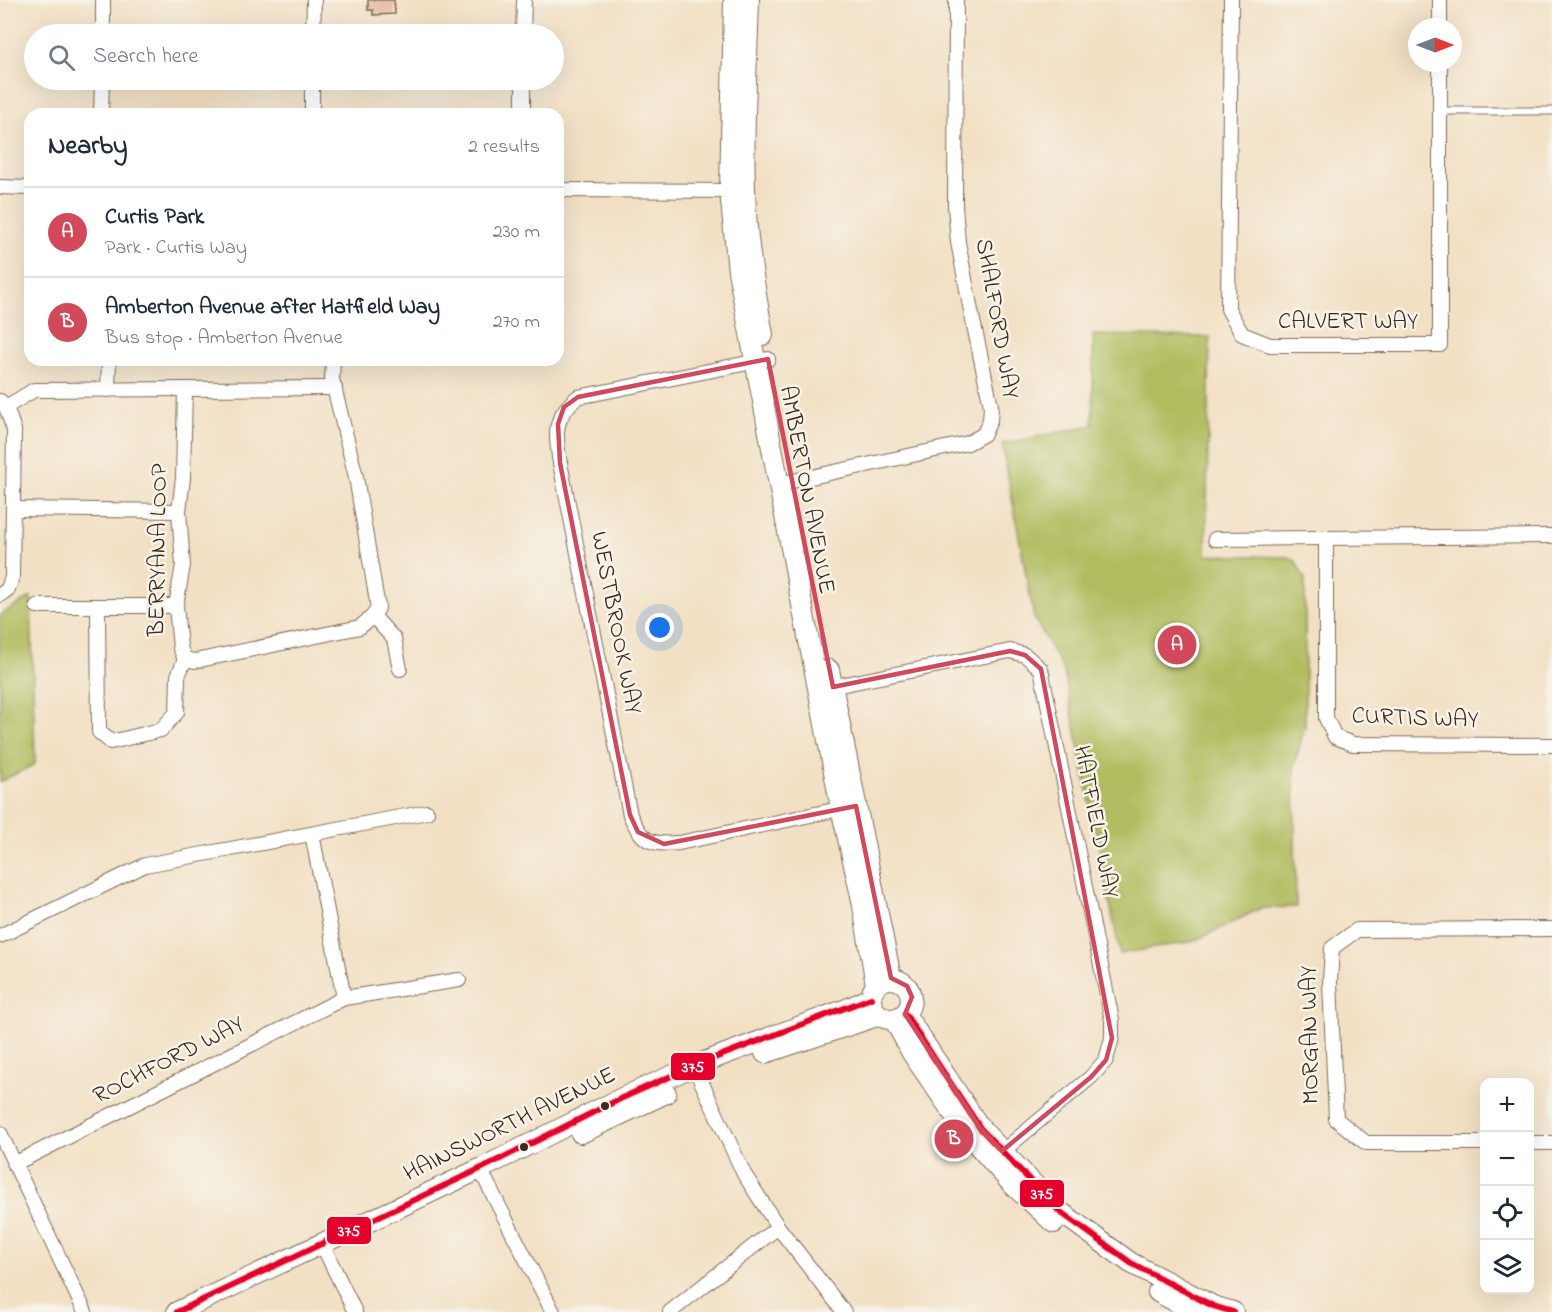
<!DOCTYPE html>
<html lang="en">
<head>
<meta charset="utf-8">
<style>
	:root { --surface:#fff; --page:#f2f2f3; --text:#1f2937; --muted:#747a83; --line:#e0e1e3; --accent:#d1495b }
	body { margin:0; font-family:"Indie Flower",sans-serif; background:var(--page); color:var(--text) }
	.controls { position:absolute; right:18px; bottom:18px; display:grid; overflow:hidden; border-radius:12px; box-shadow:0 6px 24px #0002 }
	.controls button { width:54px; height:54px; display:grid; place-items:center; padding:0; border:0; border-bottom:2px solid var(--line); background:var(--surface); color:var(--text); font:30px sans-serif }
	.compass { position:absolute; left:1408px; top:18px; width:54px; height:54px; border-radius:50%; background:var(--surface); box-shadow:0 6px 24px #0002; rotate:90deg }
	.you { position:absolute; left:660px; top:628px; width:21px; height:21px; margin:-15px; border:4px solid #fff; border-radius:50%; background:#1a73e8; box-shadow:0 0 0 9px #1a73e833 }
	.badge { display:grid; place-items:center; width:39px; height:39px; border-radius:50%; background:var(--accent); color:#fff; font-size:20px; font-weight:700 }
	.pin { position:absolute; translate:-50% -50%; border:3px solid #fff; box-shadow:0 2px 6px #0006 }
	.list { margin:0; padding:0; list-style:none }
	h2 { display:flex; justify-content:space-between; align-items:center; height:78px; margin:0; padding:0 24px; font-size:26px }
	h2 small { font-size:20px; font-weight:400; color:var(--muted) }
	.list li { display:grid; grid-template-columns:39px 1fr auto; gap:18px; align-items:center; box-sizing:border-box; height:90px; padding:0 24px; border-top:2px solid var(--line) }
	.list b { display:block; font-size:22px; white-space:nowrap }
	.list p { margin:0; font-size:20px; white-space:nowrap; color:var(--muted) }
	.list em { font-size:20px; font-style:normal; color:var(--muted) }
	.icon { flex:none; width:33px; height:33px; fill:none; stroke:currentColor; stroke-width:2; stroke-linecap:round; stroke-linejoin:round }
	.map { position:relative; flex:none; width:1552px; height:1312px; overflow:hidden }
	.search { position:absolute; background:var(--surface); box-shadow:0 6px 24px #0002; left:24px; top:24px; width:540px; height:66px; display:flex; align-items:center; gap:15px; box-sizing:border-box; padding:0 21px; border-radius:33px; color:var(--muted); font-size:22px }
	.panel { position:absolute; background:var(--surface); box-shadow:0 6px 24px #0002; left:24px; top:108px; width:540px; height:258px; border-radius:18px }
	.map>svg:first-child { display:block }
	.green { fill:#b0bc5e; stroke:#76733e; stroke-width:1.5 }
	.building { fill:#e3ad94 }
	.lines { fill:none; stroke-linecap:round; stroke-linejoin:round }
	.lane-casing { stroke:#7b6a58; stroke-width:9 }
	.street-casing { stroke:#7b6a58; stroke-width:16 }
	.secondary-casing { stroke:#7b6a58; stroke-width:22 }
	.lane { stroke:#fff; stroke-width:7 }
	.street { stroke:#fff; stroke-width:14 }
	.secondary { stroke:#fff; stroke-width:20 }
	.bus-1-casing { stroke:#f7f3e8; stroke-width:10 }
	.bus-1 { stroke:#e4002b; stroke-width:6 }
	.marked { fill:none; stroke:#d1495b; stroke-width:4.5; stroke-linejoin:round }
	.bus-dot { fill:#3b2a1e; stroke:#f7f3e8; stroke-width:2 }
	.labels { text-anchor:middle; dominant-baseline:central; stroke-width:5; stroke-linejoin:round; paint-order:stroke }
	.street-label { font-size:24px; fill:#3b2a1e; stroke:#f7f3e8 }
	.line-badge { stroke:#f7f3e8; stroke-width:2 }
	.badge-label { font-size:16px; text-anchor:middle; font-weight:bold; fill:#fff }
</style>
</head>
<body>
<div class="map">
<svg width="1552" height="1312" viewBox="0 0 1552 1312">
	<rect width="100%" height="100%" fill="#f7f3e8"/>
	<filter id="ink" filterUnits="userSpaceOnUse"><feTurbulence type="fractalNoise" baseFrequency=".0167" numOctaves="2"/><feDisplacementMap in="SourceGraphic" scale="12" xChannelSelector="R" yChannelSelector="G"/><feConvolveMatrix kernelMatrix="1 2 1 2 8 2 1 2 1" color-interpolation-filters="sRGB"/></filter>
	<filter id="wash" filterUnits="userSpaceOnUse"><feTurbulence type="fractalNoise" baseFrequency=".008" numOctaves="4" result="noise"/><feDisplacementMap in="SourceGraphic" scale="24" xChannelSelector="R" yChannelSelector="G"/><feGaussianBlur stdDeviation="1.35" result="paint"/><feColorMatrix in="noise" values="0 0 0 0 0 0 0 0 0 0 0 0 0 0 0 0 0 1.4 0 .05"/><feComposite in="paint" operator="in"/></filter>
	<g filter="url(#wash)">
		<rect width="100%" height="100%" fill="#f2e0c4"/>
		<g class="green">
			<path d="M1093,335L1210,337L1206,555L1288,557L1295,560L1305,579V727L1294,765L1296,907L1261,908L1195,941L1120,954L1064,672L1034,618L1002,444L1093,425Z"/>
			<path d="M31,597L35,764L0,782V615Z"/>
		</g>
		<g id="blocks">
			<path class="building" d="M368,0H394L395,14L373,15V10H368Z"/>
		</g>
	</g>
	<g filter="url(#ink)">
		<use href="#blocks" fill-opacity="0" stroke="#7b6a58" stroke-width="1.5"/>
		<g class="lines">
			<g class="lane-casing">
				<path id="lane" d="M1440,111H1552"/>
			</g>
			<g class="street-casing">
				<g id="street">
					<path d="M1231,0L1228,309L1242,334L1270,345H1440V63"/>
					<path d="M1440,27V0"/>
					<path d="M103,34V0"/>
					<path d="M313,34L314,0"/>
					<path d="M523,34L524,0"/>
					<path d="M101,114L102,80"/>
					<path d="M312,114V80"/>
					<path d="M523,114V80"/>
					<path d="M0,187L30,188"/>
					<path d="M558,190L739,191"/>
					<path d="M768,359L578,397C553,416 555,434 560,463L630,815C642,842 650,845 679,843L848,807"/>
					<path d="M108,390L109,360"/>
					<path d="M185,390L183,478L179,511L183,565L176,606L180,648L185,659L195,661L360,627L373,616L378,608L356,477L332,379L333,360"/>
					<path d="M0,401L6,407L14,430L12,577L8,589L0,595"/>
					<path d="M6,407L34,390L335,388"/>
					<path d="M779,484L968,443L984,434L990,420L991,406L971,311L958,242L955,206L956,0"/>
					<path d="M14,509L179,511"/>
					<path d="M1326,537V718L1335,737L1353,744L1552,745"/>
					<path d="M1215,539L1552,536"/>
					<path d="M37,606H176"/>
					<path d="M98,606L99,732L111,742L161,730L177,712L178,676L185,659"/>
					<path d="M373,616L394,639L400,669"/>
					<path d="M825,688L1010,651L1025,655L1041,669L1112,1020V1038L1106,1060L1091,1077L997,1156"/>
					<path d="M312,834L344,998"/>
					<path d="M0,936L145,865L427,812"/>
					<path d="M694,1066L744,1174L778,1227L844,1312"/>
					<path d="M0,1133L85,1312"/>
					<path d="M1484,1143H1366L1336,1119L1330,982L1332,948L1357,930L1552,929"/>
					<path d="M1530,1143H1552"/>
					<path d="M14,1164L344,998L459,980"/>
					<path d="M480,1169L553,1312"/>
					<path d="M322,1244L355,1312"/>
					<path d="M670,1312L778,1227"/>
				</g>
			</g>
			<g class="secondary-casing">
				<g id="secondary">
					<path d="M734,0L730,191L738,271L841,808L862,900L876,985"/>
					<path d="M749,0C747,70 742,142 746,212C748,253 756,294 763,335"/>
					<path d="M829,670L891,978"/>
					<circle cx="891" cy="999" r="20"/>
					<path d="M905,1014L980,1128L1059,1211L1131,1263L1213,1306L1233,1312"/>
					<path d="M894,1019L912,1053L967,1133L1011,1183L1054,1223"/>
					<path d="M765,1053L880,1015"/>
					<path d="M581,1133L666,1093"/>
					<path d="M1158,1292L1195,1312"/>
					<path d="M177,1312L484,1167L622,1098L696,1065L849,1008L871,998"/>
				</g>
			</g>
			<use href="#lane" class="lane"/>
			<use href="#street" class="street"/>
			<use href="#secondary" class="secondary"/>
			<g class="bus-1-casing">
				<g id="bus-1">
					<path d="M905,1014L980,1128L1059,1211L1131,1263L1213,1306L1233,1312"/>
					<path d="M177,1312L484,1167L622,1098L696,1065L871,998"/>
				</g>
			</g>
			<use href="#bus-1" class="bus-1"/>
		</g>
	</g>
	<path class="marked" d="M768,359L833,687L1010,651L1025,655L1041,669L1112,1038L1106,1060L1091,1077L1002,1151L980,1128L905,1014L912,997L907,986L891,978L856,806L664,844L638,832L630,815L560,463L558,424L564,407L578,397Z"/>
	<g class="bus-dot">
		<circle cx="605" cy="1106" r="5"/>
		<circle cx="524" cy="1147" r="5"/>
	</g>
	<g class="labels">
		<g class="street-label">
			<text transform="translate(996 319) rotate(80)">SHALFORD WAY</text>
			<text x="1348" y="322">CALVERT WAY</text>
			<text transform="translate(806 490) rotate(79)">AMBERTON AVENUE</text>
			<text transform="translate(159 550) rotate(-89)">BERRYANA LOOP</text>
			<text transform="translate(615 623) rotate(79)">WESTBROOK WAY</text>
			<text transform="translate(1415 719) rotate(2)">CURTIS WAY</text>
			<text transform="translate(1095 822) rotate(79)">HATFIELD WAY</text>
			<text transform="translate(1311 1035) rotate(-91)">MORGAN WAY</text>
			<text transform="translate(169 1061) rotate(-27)">ROCHFORD WAY</text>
			<text transform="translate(510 1125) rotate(-26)">HAINSWORTH AVENUE</text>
		</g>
	</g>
	<g class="line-badge">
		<rect x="670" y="1052" width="46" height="29" rx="6" fill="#e4002b"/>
		<rect x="1019" y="1179" width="46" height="29" rx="6" fill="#e4002b"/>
		<rect x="326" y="1216" width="46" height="29" rx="6" fill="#e4002b"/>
	</g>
	<g class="badge-label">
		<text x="693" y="1072">375</text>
		<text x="1042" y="1199">375</text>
		<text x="349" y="1236">375</text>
	</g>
</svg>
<div class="controls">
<button>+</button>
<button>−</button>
<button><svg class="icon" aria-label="locate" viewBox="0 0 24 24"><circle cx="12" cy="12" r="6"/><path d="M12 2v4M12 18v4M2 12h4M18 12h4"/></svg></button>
<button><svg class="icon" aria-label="layers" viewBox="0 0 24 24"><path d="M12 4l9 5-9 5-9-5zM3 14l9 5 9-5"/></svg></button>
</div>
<svg class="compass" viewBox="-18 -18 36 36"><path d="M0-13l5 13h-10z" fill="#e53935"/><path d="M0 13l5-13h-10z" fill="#747a83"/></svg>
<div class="you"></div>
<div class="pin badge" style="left:1177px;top:645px">A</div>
<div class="pin badge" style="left:954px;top:1139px">B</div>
<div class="search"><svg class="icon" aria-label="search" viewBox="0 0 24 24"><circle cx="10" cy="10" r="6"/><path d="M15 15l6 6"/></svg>Search here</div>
<section class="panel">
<h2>Nearby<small>2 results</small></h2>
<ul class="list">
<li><span class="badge">A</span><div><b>Curtis Park</b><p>Park · Curtis Way</p></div><em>230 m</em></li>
<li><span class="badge">B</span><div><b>Amberton Avenue after Hatfield Way</b><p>Bus stop · Amberton Avenue</p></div><em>270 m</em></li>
</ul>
</section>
</div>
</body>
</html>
